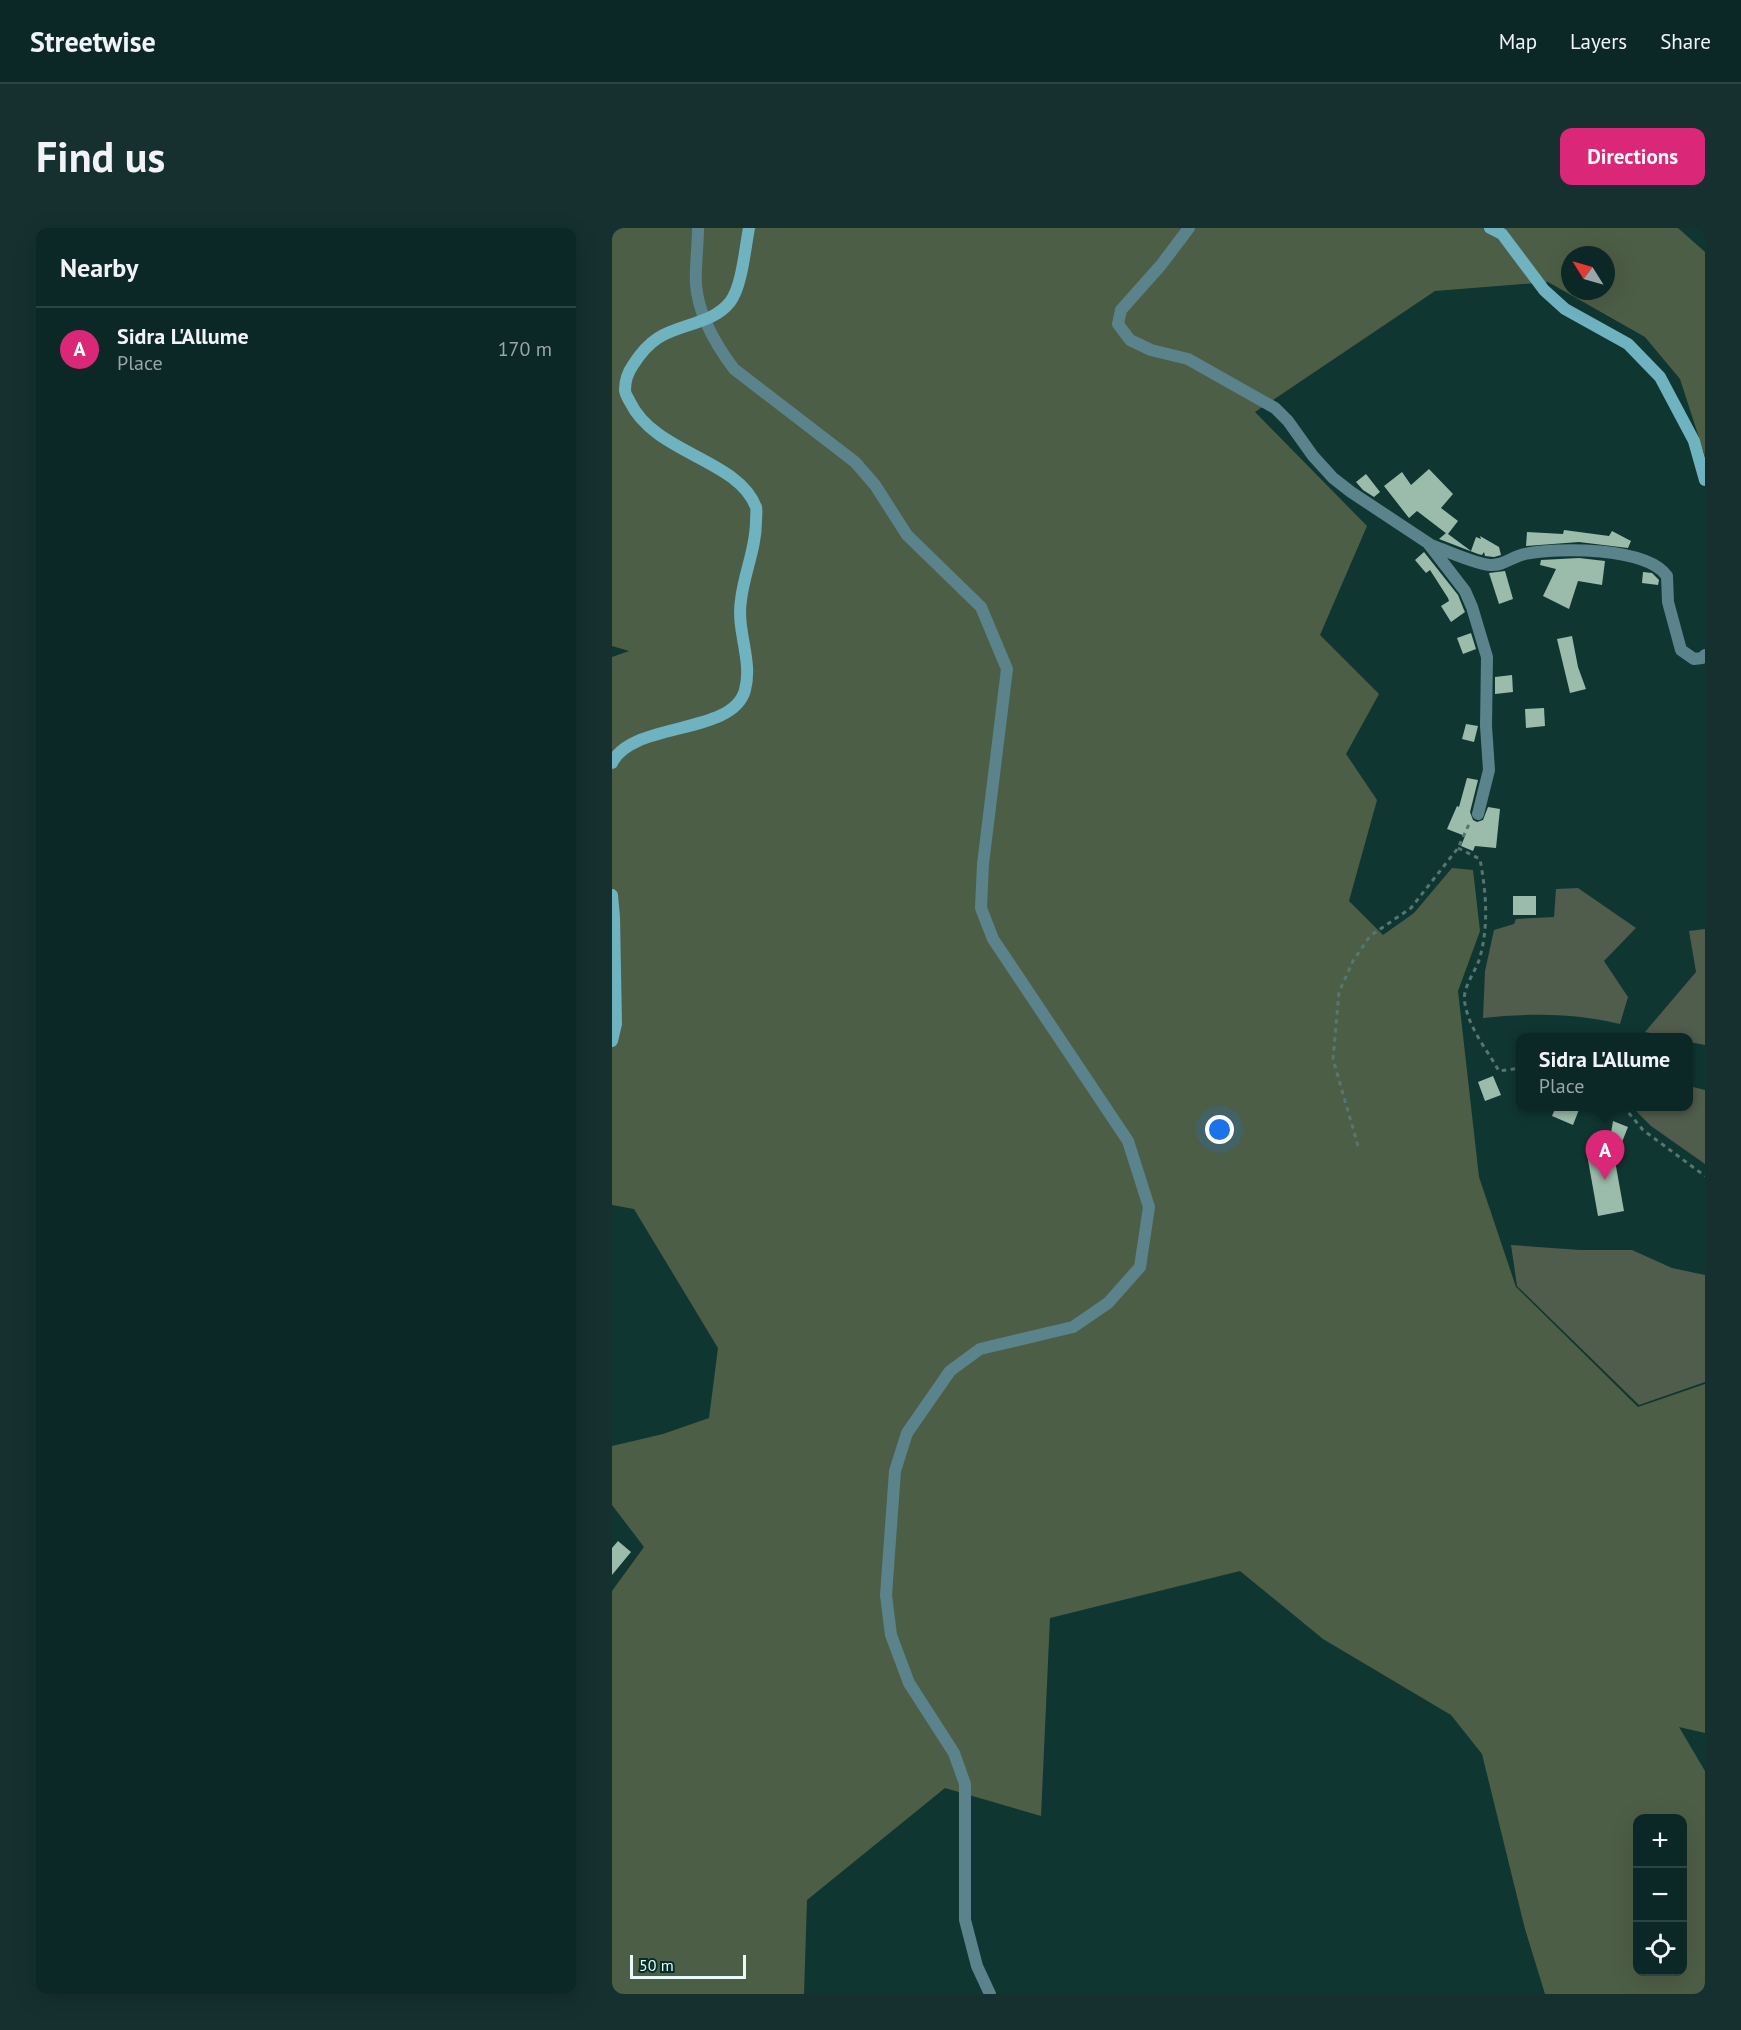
<!DOCTYPE html>
<html lang="en">
<head>
<meta charset="utf-8">
<style>
	:root { --surface:#0c2826; --page:#15302e; --text:#f1f3f6; --muted:#9aa6a7; --line:#2c4443; --accent:#db2777 }
	body { margin:0; font-family:"PT Sans",sans-serif; background:var(--page); color:var(--text) }
	.controls { position:absolute; right:18px; bottom:18px; display:grid; overflow:hidden; border-radius:12px; box-shadow:0 6px 24px #0002 }
	.controls button { width:54px; height:54px; display:grid; place-items:center; padding:0; border:0; border-bottom:2px solid var(--line); background:var(--surface); color:var(--text); font:30px sans-serif }
	.compass { position:absolute; left:949px; top:18px; width:54px; height:54px; border-radius:50%; background:var(--surface); box-shadow:0 6px 24px #0002; rotate:307deg }
	.scale { position:absolute; left:18px; bottom:15px; width:116px; box-sizing:border-box; padding-left:6px; border:3px solid #e6faf7; border-top:0; font-size:16px; line-height:21px; white-space:nowrap; color:#e6faf7; -webkit-text-stroke:4px #042c28; paint-order:stroke }
	.you { position:absolute; left:608px; top:902px; width:21px; height:21px; margin:-15px; border:4px solid #fff; border-radius:50%; background:#1a73e8; box-shadow:0 0 0 9px #1a73e833 }
	.badge { display:grid; place-items:center; width:39px; height:39px; border-radius:50%; background:var(--accent); color:#fff; font-size:20px; font-weight:700 }
	.pin { position:absolute; translate:-50% -50px; filter:drop-shadow(0 2px 3px #0008) }
	.pin::after { content:''; position:absolute; top:32px; width:21px; height:18px; background:inherit; clip-path:polygon(0 0,100% 0,50% 100%) }
	.popup { position:absolute; left:904px; top:805px; width:177px; height:78px; box-sizing:border-box; display:grid; place-content:center; border-radius:12px; background:var(--surface); filter:drop-shadow(0 2px 4px #0005); font-size:20px; white-space:nowrap; color:var(--muted) }
	.popup b { font-size:22px; color:var(--text) }
	.popup::after { content:''; position:absolute; left:50%; top:100%; margin-left:-12px; border:12px solid transparent; border-top-color:var(--surface) }
	.list { margin:0; padding:0; list-style:none }
	h2 { display:flex; justify-content:space-between; align-items:center; height:78px; margin:0; padding:0 24px; font-size:26px }
	h2 small { font-size:20px; font-weight:400; color:var(--muted) }
	.list li { display:grid; grid-template-columns:39px 1fr auto; gap:18px; align-items:center; box-sizing:border-box; height:84px; padding:0 24px; border-top:2px solid var(--line) }
	.list b { display:block; font-size:22px; white-space:nowrap }
	.list p { margin:0; font-size:20px; white-space:nowrap; color:var(--muted) }
	.list em { font-size:20px; font-style:normal; color:var(--muted) }
	.icon { flex:none; width:33px; height:33px; fill:none; stroke:currentColor; stroke-width:2; stroke-linecap:round; stroke-linejoin:round }
	.map { position:relative; flex:none; width:1093px; height:1766px; overflow:hidden; border-radius:12px }
	header { display:flex; align-items:center; gap:36px; box-sizing:border-box; height:84px; padding:0 30px; background:var(--surface); border-bottom:2px solid var(--line) }
	header strong { font-size:28px }
	nav { display:flex; gap:33px; margin-inline-start:auto; font-size:21px }
	.intro { display:flex; align-items:center; justify-content:space-between; box-sizing:border-box; height:144px; padding:0 36px }
	h1 { margin:0; font-size:42px }
	.button { padding:15px 27px; border-radius:12px; background:var(--accent); color:#fff; font-size:21px; font-weight:700 }
	main { display:flex; gap:36px; padding:0 36px }
	aside { flex:1; background:var(--surface); border-radius:12px; box-shadow:0 6px 24px #0002 }
	.map>svg:first-child { display:block }
	.green { fill:#505c4c }
	.forest { fill:#4d5e46; fill-rule:evenodd }
	.building { fill:#9bbcaa }
	.lines { fill:none; stroke-linecap:round; stroke-linejoin:round }
	.path { stroke:#567672; stroke-width:3; stroke-dasharray:4.5 4.5; stroke-linecap:butt }
	.street { stroke:#5a838b; stroke-width:12 }
	.secondary { stroke:#6fb2c0; stroke-width:12 }
</style>
</head>
<body>
<header>
<strong>Streetwise</strong>
<nav><a>Map</a><a>Layers</a><a>Share</a></nav>
</header>
<div class="intro"><h1>Find us</h1><a class="button">Directions</a></div>
<main>
<aside>
<h2>Nearby<small></small></h2>
<ul class="list">
<li><span class="badge">A</span><div><b>Sidra L'Allume</b><p>Place</p></div><em>170 m</em></li>
</ul>
</aside>
<div class="map">
<svg width="1093" height="1766" viewBox="0 0 1093 1766">
	<rect width="100%" height="100%" fill="#103632"/>
	<g class="green">
		<path d="M966,660L1024,700L992,733L1016,769L1008,796C963,785 917,785 871,790L873,743L882,702L902,696L904,691L942,689L944,661Z"/>
		<path d="M1093,701V817L1077,814V810L1058,809L1033,804L1084,744L1077,703Z"/>
		<path d="M1077,858L1093,862V936L1039,898L1021,880L1077,878Z"/>
		<path d="M899,1017L968,1022H1020L1060,1040L1093,1047V1154L1027,1177L905,1058Z"/>
	</g>
	<path class="forest" d="M0,0H1066L1093,24V228L1068,151L1033,109L936,54L823,63L643,184L755,298L708,407L767,466L734,526L765,572L737,673L771,707L802,685L840,640L861,642L868,703L846,763L867,949L904,1059L1026,1179L1093,1156V1505L1067,1499L1093,1543V1766H933L913,1701L870,1526L839,1487L711,1411L628,1343L438,1390L429,1588L333,1560L195,1672L192,1766H0V1363L32,1319L0,1277V1218L51,1206L97,1190L106,1120L22,981L0,977V429L17,423L0,418ZM958,27H994V63H958ZM1026,1590H1070V1744H1026Z"/>
	<g class="building">
		<path d="M817,241L841,266L829,280L846,293L836,306L859,323L864,309L869,311L868,308L887,319L889,327L882,329L873,328L872,324L870,327L866,326L827,311L834,305L835,306L805,283L797,290L772,258L790,244L799,257Z"/>
		<path d="M754,246L768,264L762,269L751,262L744,254Z"/>
		<path d="M952,302L997,308L1000,303L1019,313L1016,320L967,314L914,318L915,304L951,306Z"/>
		<path d="M812,324L846,367L852,382L853,384L839,394L829,378L837,373L836,370L818,342L814,345L803,332Z"/>
		<path d="M967,330L993,333L990,357L966,353L957,381L931,368L944,341L928,337L929,332Z"/>
		<path d="M893,343L901,371L887,376L877,345Z"/>
		<path d="M1031,344L1040,345L1047,352L1046,357L1030,355Z"/>
		<path d="M859,405L864,421L851,426L845,410Z"/>
		<path d="M960,408L966,439L974,461L958,465L945,411Z"/>
		<path d="M900,447L901,464L883,466V449Z"/>
		<path d="M932,480L933,498L914,500L913,481Z"/>
		<path d="M854,496L866,498L862,514L850,511Z"/>
		<path d="M855,550L866,552L858,584L861,592L865,594L871,592L876,579L888,581L884,620L863,618L861,623L849,618L853,608L835,601L845,578L847,579Z"/>
		<rect x="901" y="668" width="23" height="19"/>
		<path d="M881,848L889,867L873,873L866,854Z"/>
		<path d="M944,879H968L961,897L940,888Z"/>
		<path d="M1001,893L1016,899L1010,914L998,911Z"/>
		<path d="M1000,916L1012,983L986,988L974,921Z"/>
		<path d="M6,1313L19,1324L0,1347V1320Z"/>
	</g>
	<g class="lines">
		<g class="path">
			<path d="M846,620L868,631C874,664 877,696 868,729C864,744 849,760 853,776C857,800 875,822 887,843L909,840"/>
			<path d="M1011,878L1031,902L1093,948"/>
			<path d="M746,918L721,831L727,764L741,733L758,708L799,680L846,620L858,594"/>
		</g>
		<g class="street">
			<path d="M86,0C86,19 83,38 84,56C86,87 104,117 122,141L243,234L263,257L295,307L369,379L395,441L371,636L369,680L381,711L516,913L537,979L528,1039L496,1075L461,1099L368,1121L338,1143L295,1205L283,1243L274,1367L279,1407L297,1455L342,1525L353,1556V1692L365,1738L378,1766"/>
			<path d="M577,0L549,37L509,82L506,96L518,112L539,122L576,131L663,180L676,193L701,228L721,250L739,264L816,315L853,363L860,379L875,429L874,498L877,542L866,586"/>
			<path d="M817,316C835,323 860,335 878,337C892,338 901,328 913,326C945,319 1035,319 1055,348L1056,374L1069,422L1082,431L1090,430L1093,427"/>
		</g>
		<g class="secondary">
			<path d="M878,0L890,6L932,62L953,81L1016,116L1048,149L1082,213L1093,252"/>
			<path d="M0,535C19,493 121,508 133,462C141,432 124,403 129,372C132,345 144,321 144,293C144,289 145,283 144,279C126,231 43,226 18,174C16,170 13,166 13,162C13,152 16,144 21,137C28,126 35,117 46,110C67,96 101,96 118,74C130,59 133,20 137,0"/>
			<path d="M0,667L2,689L4,796L0,813"/>
		</g>
	</g>
</svg>
<div class="controls">
<button>+</button>
<button>−</button>
<button><svg class="icon" aria-label="locate" viewBox="0 0 24 24"><circle cx="12" cy="12" r="6"/><path d="M12 2v4M12 18v4M2 12h4M18 12h4"/></svg></button>
</div>
<svg class="compass" viewBox="-18 -18 36 36"><path d="M0-13l5 13h-10z" fill="#e53935"/><path d="M0 13l5-13h-10z" fill="#9aa6a7"/></svg>
<div class="scale">50 m</div>
<div class="you"></div>
<div class="pin badge" style="left:993px;top:952px">A</div>
<div class="popup"><b>Sidra L'Allume</b>Place</div>
</div>
</main>
</body>
</html>
